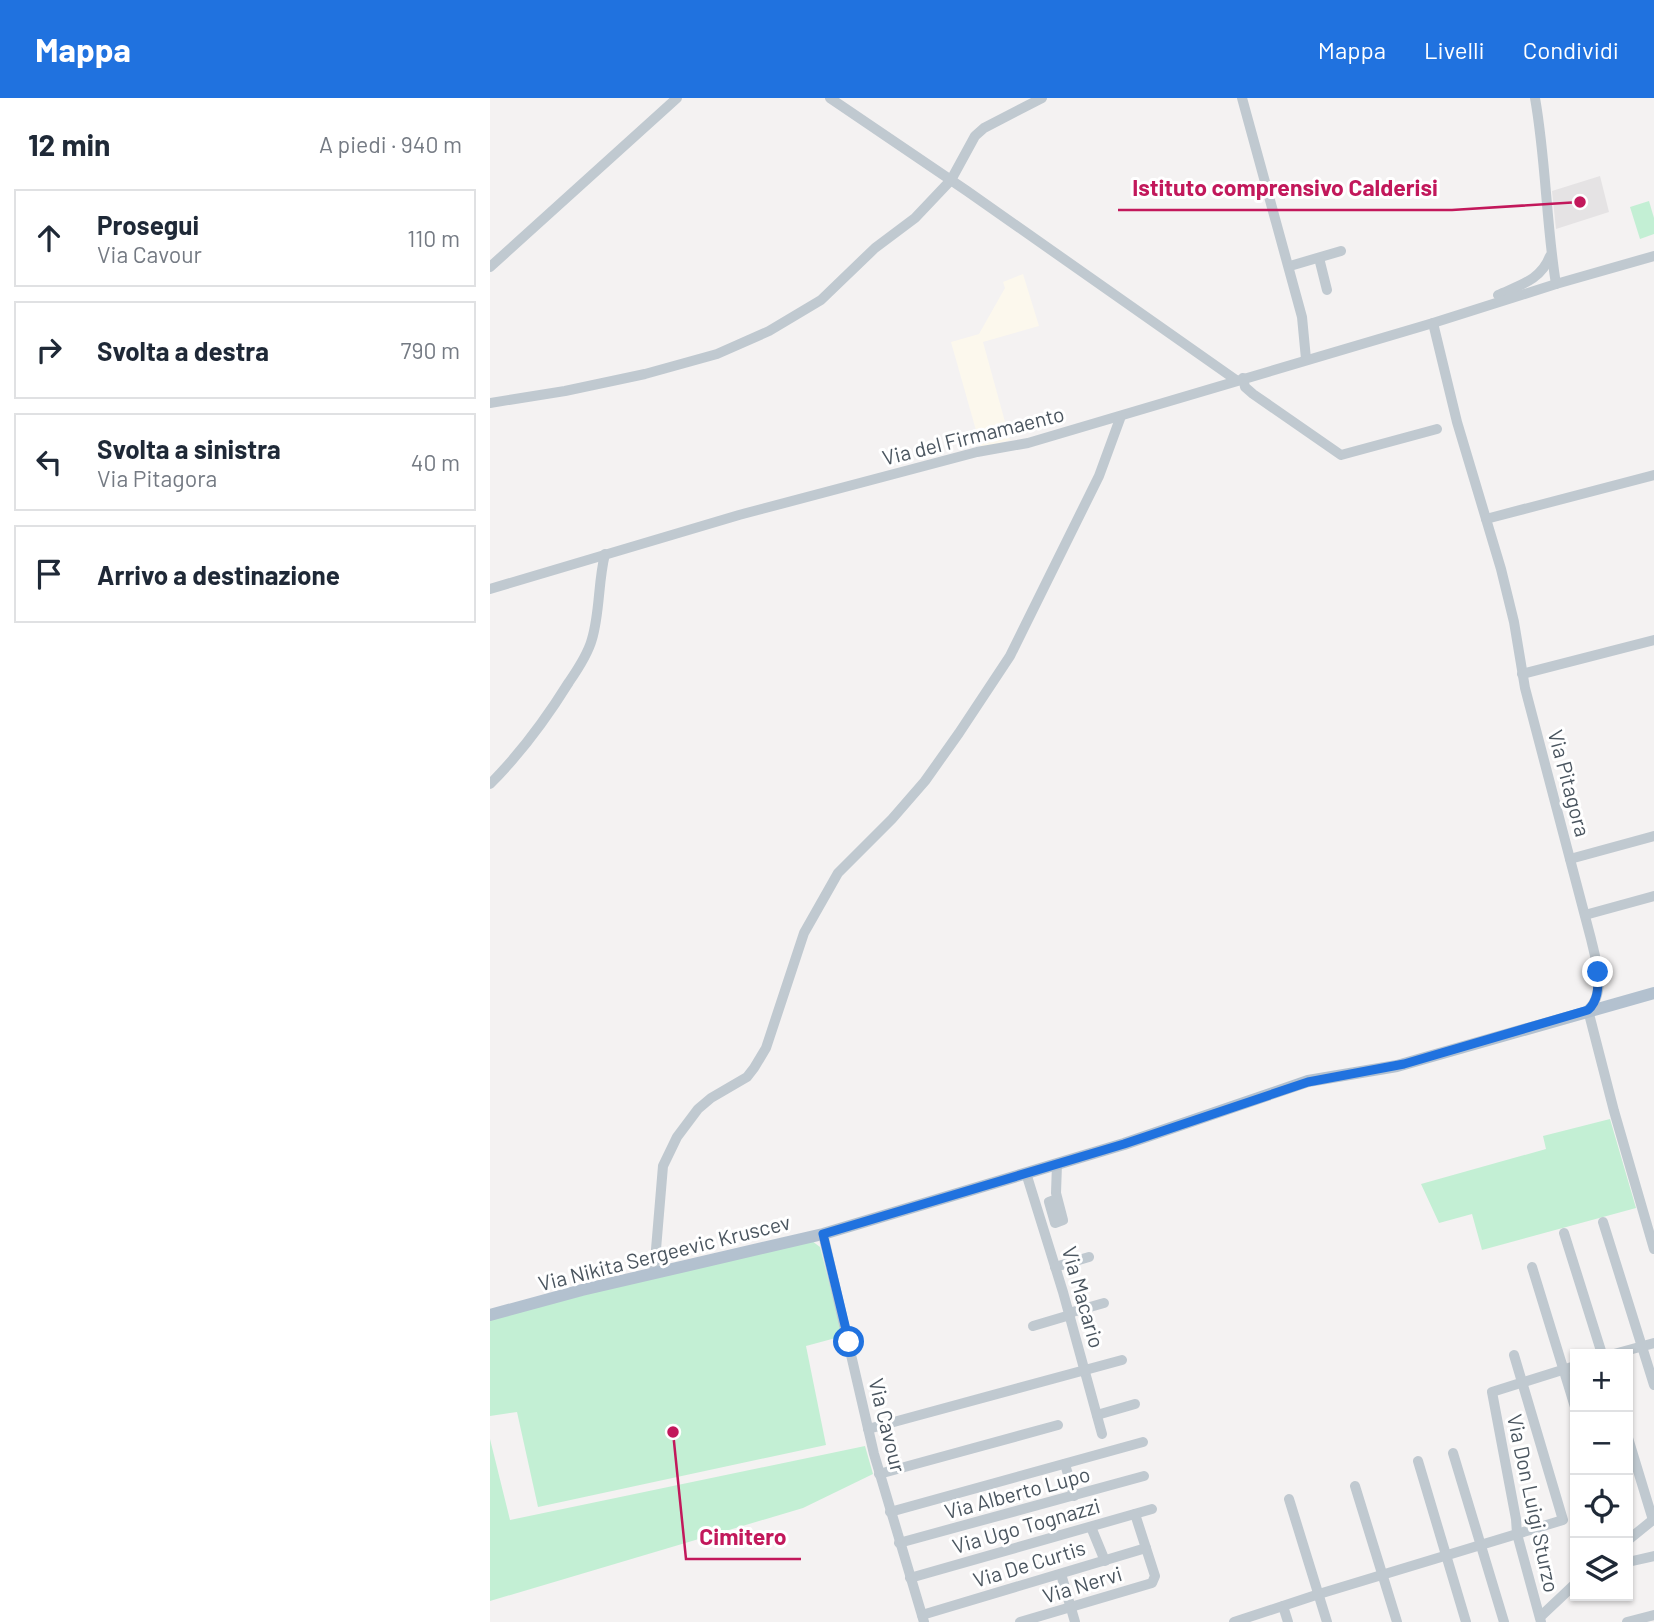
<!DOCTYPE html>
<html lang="it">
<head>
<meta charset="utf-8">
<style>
	:root { --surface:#fff; --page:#f6f6f7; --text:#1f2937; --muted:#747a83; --line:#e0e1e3; --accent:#2072df }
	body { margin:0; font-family:Barlow,sans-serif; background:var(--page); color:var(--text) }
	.controls { position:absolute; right:21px; bottom:21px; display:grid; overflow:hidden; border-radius:0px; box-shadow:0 2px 5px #0004 }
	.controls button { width:63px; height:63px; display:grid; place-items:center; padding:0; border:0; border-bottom:2px solid var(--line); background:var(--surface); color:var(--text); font:35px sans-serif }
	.stop { position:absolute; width:21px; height:21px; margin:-16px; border:5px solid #2072df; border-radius:50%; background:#fff }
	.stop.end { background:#2072df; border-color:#fff; box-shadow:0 2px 7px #0008 }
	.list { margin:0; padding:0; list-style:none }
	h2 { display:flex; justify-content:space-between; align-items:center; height:91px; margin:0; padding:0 28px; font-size:30px }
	h2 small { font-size:23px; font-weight:400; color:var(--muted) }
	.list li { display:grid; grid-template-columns:46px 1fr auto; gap:21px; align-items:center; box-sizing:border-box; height:98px; margin:0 14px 14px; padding:0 14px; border:2px solid var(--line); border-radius:0px }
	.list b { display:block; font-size:26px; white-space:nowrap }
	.list p { margin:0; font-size:23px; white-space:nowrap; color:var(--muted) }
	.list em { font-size:23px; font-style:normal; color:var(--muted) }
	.icon { flex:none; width:38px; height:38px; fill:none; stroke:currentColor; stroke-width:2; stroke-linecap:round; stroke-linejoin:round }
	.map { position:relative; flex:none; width:1164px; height:1524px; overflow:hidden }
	header { display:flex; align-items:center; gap:42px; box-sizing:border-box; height:98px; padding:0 35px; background:var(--accent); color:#fff }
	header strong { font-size:33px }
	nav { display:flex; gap:38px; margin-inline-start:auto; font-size:24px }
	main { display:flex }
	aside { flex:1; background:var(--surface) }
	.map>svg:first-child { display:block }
	.commercial { fill:#fcf8ed }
	.education { fill:#e5e3e4 }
	.green { fill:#c3efd4 }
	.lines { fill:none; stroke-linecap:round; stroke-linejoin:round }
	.minor { stroke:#c0c9d0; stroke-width:10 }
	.major { stroke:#b3c1cf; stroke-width:12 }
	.route { stroke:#2072df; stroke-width:9 }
	.labels { text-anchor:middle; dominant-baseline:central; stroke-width:6; stroke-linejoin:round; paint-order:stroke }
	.street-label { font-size:21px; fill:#4a555f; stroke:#fff }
	.leader { fill:none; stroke:#c2185b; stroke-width:2.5 }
	.callout-dot { fill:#c2185b; stroke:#fff; stroke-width:2.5 }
	.callout-label { font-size:23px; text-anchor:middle; font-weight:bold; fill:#c2185b; stroke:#fff; stroke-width:6; stroke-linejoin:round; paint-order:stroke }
</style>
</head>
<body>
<header>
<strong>Mappa</strong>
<nav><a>Mappa</a><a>Livelli</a><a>Condividi</a></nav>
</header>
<main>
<aside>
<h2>12 min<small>A piedi · 940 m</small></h2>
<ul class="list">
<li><svg class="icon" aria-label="ahead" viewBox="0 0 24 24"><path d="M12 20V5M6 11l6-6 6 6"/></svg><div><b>Prosegui</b><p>Via Cavour</p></div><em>110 m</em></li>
<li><svg class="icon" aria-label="right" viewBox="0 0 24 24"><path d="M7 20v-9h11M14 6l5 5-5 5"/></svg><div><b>Svolta a destra</b></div><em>790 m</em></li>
<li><svg class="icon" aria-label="left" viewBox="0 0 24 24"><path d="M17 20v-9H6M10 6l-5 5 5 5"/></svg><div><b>Svolta a sinistra</b><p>Via Pitagora</p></div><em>40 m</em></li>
<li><svg class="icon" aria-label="arrive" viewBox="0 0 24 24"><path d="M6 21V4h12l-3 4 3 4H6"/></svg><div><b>Arrivo a destinazione</b></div></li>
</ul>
</aside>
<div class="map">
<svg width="1164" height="1524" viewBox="0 0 1164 1524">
	<rect width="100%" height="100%" fill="#f4f2f2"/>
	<path class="commercial" d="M533,176L549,228L493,244L520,342L491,350L461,244L489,236L515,190L513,184Z"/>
	<path class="education" d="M1110,78L1119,114L1066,131L1062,93Z"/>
	<g class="green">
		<path d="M1159,103L1164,120V136L1150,141L1140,109Z"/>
		<path d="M1120,1021L1146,1110L992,1152L982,1116L949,1125L931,1086L1056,1051L1053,1038Z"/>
		<path d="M322,1143L330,1149L353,1238L316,1248L336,1347L48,1409L27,1314L0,1318V1221L164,1179Z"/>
		<path d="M0,1341L20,1422L375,1348L383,1376L313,1410L0,1503Z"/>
	</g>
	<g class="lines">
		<g class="minor">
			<path d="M340,0L477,93L746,282"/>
			<path d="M752,0L812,219L816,261"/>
			<path d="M1045,0C1056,62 1056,125 1066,186"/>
			<path d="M829,160L837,192"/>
			<path d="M800,168L851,153"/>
			<path d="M0,169L187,0"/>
			<path d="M1008,197C1030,187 1051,182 1060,158"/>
			<path d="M943,225L967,324L1011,471L1024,524L1035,590L1101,841C1106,863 1117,894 1098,912L1124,1013L1164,1151"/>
			<path d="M753,280L755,289L763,296L851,357L947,331"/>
			<path d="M0,305L75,293L155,276L227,256L279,233L331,202L385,150L425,120L461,82L485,38L494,30L552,0"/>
			<path d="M996,421L1164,377"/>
			<path d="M0,491L249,417L487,354L538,345L943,225L1066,186L1164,158"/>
			<path d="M1032,576L1164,542"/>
			<path d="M0,686C31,655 56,621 79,584C88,571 98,556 102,541C110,514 108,484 115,456"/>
			<path d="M1080,761L1164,738"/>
			<path d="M1095,817L1164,798"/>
			<path d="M567,1066L566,1095L573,1122L565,1125L559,1104L567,1101"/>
			<path d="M536,1075L573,1194L612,1336"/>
			<path d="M1113,1124L1164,1287"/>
			<path d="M1074,1135L1112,1256"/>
			<path d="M333,1136L384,1356L434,1524"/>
			<path d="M565,1169L599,1159"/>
			<path d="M1042,1169L1085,1309"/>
			<path d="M164,1175L173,1068L187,1039L208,1011L221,1000L257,979L264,970L276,950L314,835L348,775L402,721L435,683L469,635L520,558L609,378L631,318"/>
			<path d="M579,1215L614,1205"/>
			<path d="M543,1228L580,1217"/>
			<path d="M1124,1256L1164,1245"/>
			<path d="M607,1317L645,1306"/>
			<path d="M378,1331L632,1262"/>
			<path d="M1138,1340L1163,1422"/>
			<path d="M963,1355L1014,1524"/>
			<path d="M928,1363L976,1524"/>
			<path d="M575,1366L584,1398"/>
			<path d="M389,1376L568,1327"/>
			<path d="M865,1388L907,1524"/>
			<path d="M799,1401L837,1524"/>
			<path d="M400,1414L653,1344"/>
			<path d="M601,1429L615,1463"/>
			<path d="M1138,1442L1164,1421"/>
			<path d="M409,1445L654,1378"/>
			<path d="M1138,1464L1164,1458"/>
			<path d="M571,1476L585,1524"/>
			<path d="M420,1480L662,1411"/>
			<path d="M793,1508L798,1524"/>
			<path d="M432,1517L656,1450"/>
			<path d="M1050,1519L1085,1486"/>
			<path d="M530,1524L662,1485L665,1478L645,1416"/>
			<path d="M744,1524L829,1496L1073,1422L1024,1257"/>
			<path d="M1051,1524L1027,1436L1026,1421L1002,1294L1085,1268"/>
			<path d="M1137,1524L1164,1517"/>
		</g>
		<path class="major" d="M0,1217L92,1192L333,1136L634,1046L818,983L907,968L1164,895"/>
	</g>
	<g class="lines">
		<path class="route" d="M359,1244L333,1136L634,1046L818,984L914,966L1098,912C1109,902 1108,888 1108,874"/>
	</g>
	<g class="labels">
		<g class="street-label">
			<text transform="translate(483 337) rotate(-14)">Via del Firmamaento</text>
			<text transform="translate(1080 685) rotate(75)">Via Pitagora</text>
			<text transform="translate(174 1154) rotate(-14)">Via Nikita Sergeevic Kruscev</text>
			<text transform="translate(594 1199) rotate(74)">Via Macario</text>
			<text transform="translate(398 1327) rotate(76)">Via Cavour</text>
			<text transform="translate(527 1394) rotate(-15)">Via Alberto Lupo</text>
			<text transform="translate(1044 1405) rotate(78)">Via Don Luigi Sturzo</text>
			<text transform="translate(536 1427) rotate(-16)">Via Ugo Tognazzi</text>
			<text transform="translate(539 1465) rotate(-17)">Via De Curtis</text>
			<text transform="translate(592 1486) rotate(-17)">Via Nervi</text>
		</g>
	</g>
	<path class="leader" d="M1090 104L962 112H628M183 1334L196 1461H311"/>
	<g class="callout-dot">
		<circle cx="1090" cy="104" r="7"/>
		<circle cx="183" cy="1334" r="7"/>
	</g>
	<g class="callout-label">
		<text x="795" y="98">Istituto comprensivo Calderisi</text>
		<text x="253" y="1447">Cimitero</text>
	</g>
</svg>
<div class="controls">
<button>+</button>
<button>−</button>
<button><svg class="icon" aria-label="locate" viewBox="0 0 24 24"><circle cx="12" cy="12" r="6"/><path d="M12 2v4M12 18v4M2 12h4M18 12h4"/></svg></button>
<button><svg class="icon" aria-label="layers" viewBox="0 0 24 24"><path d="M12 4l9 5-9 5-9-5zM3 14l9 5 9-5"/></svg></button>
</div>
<div class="stop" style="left:359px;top:1244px"></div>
<div class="stop end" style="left:1108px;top:874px"></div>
</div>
</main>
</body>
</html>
